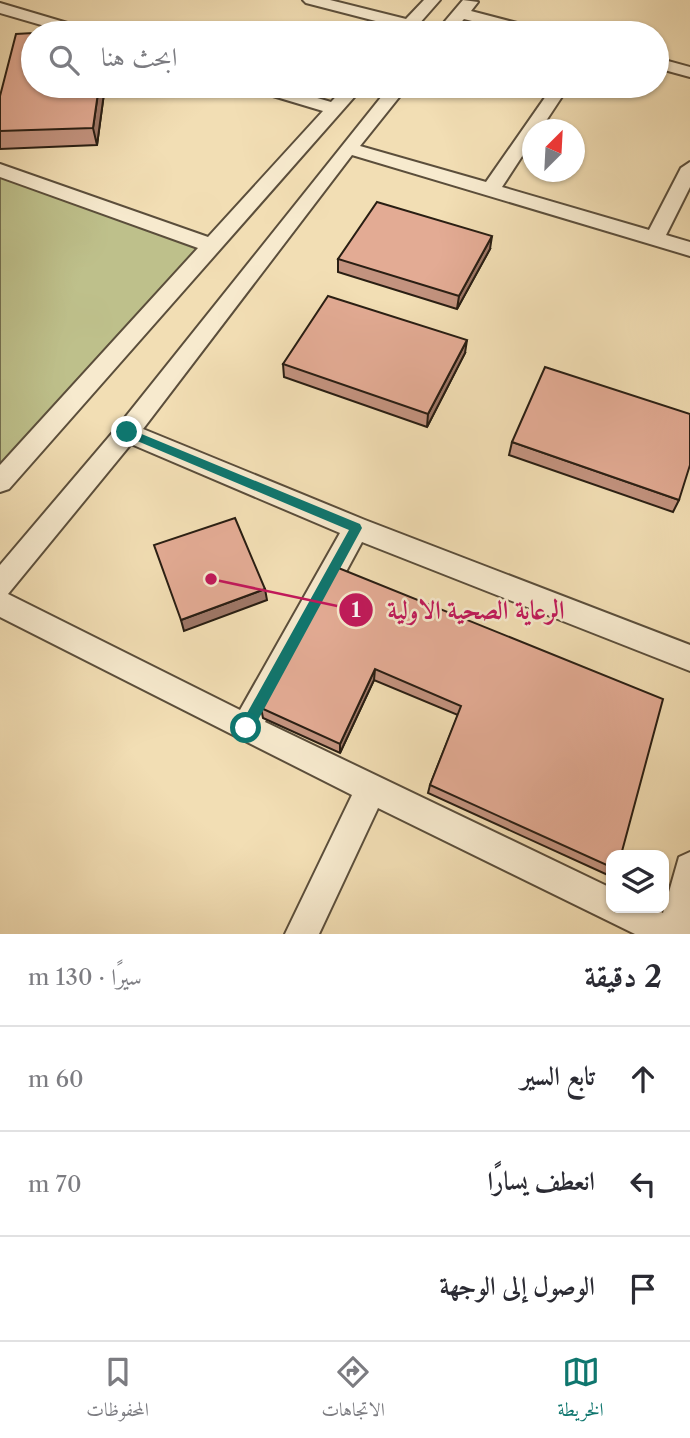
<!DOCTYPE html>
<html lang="ar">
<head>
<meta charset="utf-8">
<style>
	:root { --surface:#fff; --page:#f2f2f3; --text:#2b2b33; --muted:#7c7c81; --line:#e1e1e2; --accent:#0f766e }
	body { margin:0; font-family:"Libre Caslon Text",Amiri,serif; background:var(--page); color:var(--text); direction:rtl }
	.controls { position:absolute; right:21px; bottom:21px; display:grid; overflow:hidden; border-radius:14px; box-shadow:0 2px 5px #0004 }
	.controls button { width:63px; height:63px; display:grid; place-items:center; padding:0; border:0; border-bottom:2px solid var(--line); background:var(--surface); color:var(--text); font:35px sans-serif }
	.compass { position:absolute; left:522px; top:119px; width:63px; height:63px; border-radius:50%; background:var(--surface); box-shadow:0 2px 5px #0004; rotate:24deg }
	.stop { position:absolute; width:21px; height:21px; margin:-16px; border:5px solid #0f766e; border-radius:50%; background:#fff }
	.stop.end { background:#0f766e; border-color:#fff; box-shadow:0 2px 7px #0008 }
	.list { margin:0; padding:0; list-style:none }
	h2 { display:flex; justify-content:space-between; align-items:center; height:91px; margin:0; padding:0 28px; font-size:30px }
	h2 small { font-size:23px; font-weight:400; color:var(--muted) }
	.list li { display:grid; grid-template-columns:46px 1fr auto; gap:21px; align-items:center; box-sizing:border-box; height:105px; padding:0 28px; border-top:2px solid var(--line) }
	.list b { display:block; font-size:26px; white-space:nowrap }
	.list em { font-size:23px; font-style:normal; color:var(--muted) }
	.icon { flex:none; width:38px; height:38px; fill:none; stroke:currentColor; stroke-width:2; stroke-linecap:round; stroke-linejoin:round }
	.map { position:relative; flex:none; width:690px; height:934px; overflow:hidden; direction:ltr }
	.search { position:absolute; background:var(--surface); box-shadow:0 2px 5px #0004; left:21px; right:21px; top:21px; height:77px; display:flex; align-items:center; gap:18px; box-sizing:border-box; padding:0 24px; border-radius:38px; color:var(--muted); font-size:26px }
	.sheet { height:406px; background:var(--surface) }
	nav { display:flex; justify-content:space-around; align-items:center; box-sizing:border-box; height:98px; border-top:2px solid var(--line); background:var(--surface); font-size:19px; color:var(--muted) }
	nav a { display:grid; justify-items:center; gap:4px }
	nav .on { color:var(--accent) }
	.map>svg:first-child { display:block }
	.green { fill:#bec08b; stroke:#746f4f; stroke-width:2 }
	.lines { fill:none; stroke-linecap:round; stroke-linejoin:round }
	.minor-casing { stroke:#5b4e3b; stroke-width:4 }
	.minor { fill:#f7eace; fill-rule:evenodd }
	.wall { fill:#c3937f; stroke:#291e13; stroke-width:2 }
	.shaded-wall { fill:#9f7868; stroke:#291e13; stroke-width:2 }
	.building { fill:#e3ab94; stroke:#291e13; stroke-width:2 }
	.route { fill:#0f766e }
	.leader { fill:none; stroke:#c2185b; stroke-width:2.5 }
	.callout-dot { fill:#c2185b; stroke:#f7eace; stroke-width:2.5 }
	.mark-label { font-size:21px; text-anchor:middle; font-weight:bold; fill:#fff }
	.callout-label { font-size:26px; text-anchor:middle; font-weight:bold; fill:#c2185b; stroke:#f7eace; stroke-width:5; stroke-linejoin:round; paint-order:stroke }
</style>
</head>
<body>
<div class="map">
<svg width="690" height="934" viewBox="0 0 690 934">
	<rect width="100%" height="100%" fill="#f2deb4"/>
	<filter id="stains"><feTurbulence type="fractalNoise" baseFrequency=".00286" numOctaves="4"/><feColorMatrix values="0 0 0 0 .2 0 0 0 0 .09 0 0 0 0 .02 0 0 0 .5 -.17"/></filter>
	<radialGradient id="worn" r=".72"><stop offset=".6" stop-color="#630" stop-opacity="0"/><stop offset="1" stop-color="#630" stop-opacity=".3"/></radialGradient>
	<path class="green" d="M0,170L212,246L0,482Z"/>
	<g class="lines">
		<g class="minor-casing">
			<g id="minor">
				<path d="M303,0H330L406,19L424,0H440L411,33H395L399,27L306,3Z"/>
				<path d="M463,0L478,2L471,11L544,30L546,33H520L464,19L451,33H435Z"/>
				<path d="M0,3L91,30L93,33H69L0,13Z"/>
				<path d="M657,58L690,67V77L657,68Z"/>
				<path d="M251,86H276L331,102L346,86H364L9,489L0,492V465L198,248L0,177V164L208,237L323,111L253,90Z"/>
				<path d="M390,86H408L360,146L486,182L553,86H569L540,130H532V141L502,187L649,230L681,168L690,162V187L666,235L690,242V256L352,155L143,429L365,520L690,645V671L362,542L265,722L611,888V908H653L663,913L679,857L690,852V934H635L378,808L319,934H285L352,795L0,617V565L119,425ZM131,444L340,533L240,710L8,594Z"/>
			</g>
		</g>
		<use href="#minor" class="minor"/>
	</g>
	<g class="wall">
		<path d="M33,86H105L97,145L0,149V96Z"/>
		<path d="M490,249L457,309L338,272V259Z"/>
		<path d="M465,353L427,427L284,377L283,364Z"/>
		<path d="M512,442L679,500L673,512L509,455Z"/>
		<path d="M336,567L611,855V875L610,876L428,793L430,785L458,715L374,680L340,753L263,718L261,708Z"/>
	</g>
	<g class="shaded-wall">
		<path d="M99,86H105L97,145L93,128Z"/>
		<path d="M492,236L490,249L457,309L459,296Z"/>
		<path d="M467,340L465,353L427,427L428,414Z"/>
		<path d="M265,589L267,600L184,631L181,620Z"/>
		<path d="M375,669L374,680L340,753V744Z"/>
	</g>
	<g class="building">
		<path d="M107,31V33H39Z"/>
		<path d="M33,33V86H99L93,128L0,131V96L16,34Z"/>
		<path d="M377,202L492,236L459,296L338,259Z"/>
		<path d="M328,296L467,340L428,414L283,364Z"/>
		<path d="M545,367L690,414V465L679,500L512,442Z"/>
		<path d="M235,518L265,589L181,620L154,545Z"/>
		<path d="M336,567L663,699L621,855H611V867L430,785L461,706L375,669L340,744L261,708Z"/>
	</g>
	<path class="route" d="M127,428L360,524L362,528L251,733L246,735L239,728L241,724L349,530L123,435V429Z"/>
	<path class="leader" d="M211 579L356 610"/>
	<g class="callout-dot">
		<circle cx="211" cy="579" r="7"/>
		<circle cx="356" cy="610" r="18"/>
	</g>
	<g class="mark-label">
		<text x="356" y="617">1</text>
	</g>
	<g class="callout-label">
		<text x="476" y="619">الرعاية الصحية الاولية</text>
	</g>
	<rect width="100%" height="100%" filter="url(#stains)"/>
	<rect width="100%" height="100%" fill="url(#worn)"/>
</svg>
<div class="controls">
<button><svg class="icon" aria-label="layers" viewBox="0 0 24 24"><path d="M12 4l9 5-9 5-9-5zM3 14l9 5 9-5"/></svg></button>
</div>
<svg class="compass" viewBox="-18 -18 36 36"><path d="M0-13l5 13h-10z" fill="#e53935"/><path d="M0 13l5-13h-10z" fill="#7c7c81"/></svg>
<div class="stop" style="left:246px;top:728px"></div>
<div class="stop end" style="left:127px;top:432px"></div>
<div class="search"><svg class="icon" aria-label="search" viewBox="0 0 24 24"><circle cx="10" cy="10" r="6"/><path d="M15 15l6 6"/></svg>ابحث هنا</div>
</div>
<section class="sheet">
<h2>2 دقيقة<small>سيرًا · 130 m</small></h2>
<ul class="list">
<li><svg class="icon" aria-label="ahead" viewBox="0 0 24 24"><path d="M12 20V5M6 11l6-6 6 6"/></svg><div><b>تابع السير</b></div><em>60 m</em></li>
<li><svg class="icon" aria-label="left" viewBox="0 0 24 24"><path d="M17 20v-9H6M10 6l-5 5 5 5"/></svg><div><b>انعطف يسارًا</b></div><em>70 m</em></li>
<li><svg class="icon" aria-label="arrive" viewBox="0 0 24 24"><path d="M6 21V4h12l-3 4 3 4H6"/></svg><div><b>الوصول إلى الوجهة</b></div></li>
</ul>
</section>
<nav>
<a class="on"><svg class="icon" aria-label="map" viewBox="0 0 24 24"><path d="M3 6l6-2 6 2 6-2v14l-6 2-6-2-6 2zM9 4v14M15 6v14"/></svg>الخريطة</a>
<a><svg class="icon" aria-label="directions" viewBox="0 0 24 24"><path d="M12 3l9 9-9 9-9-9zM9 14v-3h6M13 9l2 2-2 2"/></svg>الاتجاهات</a>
<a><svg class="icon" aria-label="saved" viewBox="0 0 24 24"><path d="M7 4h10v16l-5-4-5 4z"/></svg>المحفوظات</a>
</nav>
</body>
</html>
